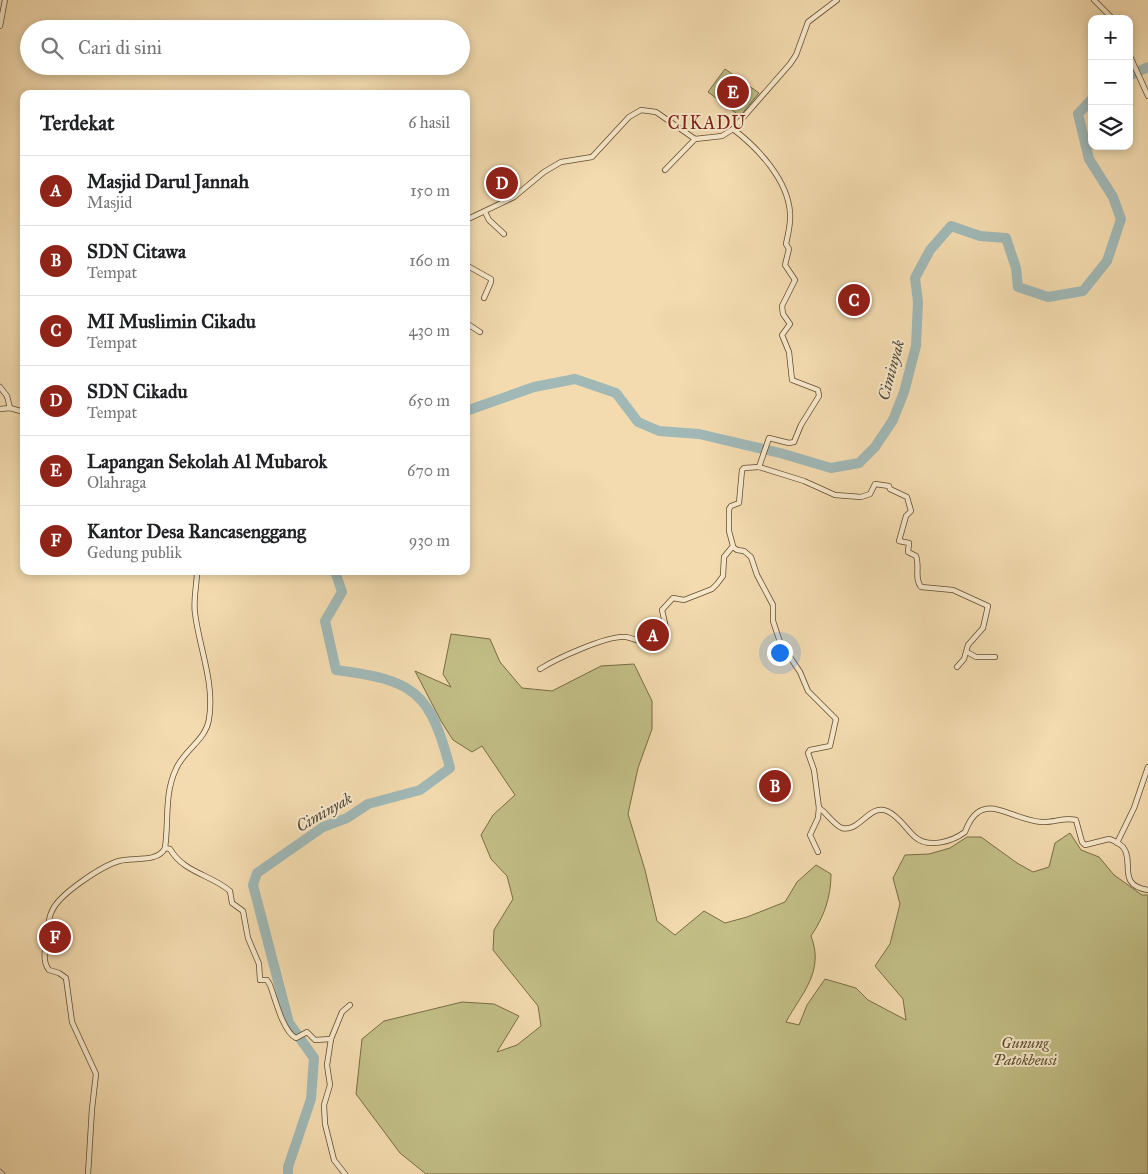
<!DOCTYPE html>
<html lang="id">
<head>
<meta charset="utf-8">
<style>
	:root { --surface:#fff; --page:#f6f6f6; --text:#202124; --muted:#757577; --line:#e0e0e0; --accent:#8f2418 }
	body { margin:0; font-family:"IM FELL Great Primer",serif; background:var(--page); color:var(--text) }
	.controls { position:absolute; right:15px; top:15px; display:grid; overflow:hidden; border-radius:10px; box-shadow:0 2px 8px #0003 }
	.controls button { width:45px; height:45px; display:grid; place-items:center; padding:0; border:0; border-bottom:1px solid var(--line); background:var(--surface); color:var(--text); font:25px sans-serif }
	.you { position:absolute; left:779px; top:652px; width:18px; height:18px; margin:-12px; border:4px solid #fff; border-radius:50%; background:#1a73e8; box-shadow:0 0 0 8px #1a73e833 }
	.badge { display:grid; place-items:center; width:32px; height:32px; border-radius:50%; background:var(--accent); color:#fff; font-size:16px; font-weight:700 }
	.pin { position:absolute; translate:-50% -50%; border:2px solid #fff; box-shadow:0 1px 5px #0006 }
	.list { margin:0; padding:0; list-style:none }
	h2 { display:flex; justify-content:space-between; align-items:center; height:65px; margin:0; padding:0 20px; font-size:21px }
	h2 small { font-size:16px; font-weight:400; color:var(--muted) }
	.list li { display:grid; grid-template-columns:32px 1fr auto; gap:15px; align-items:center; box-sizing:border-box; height:70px; padding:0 20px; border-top:1px solid var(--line) }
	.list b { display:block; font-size:19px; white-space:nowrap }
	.list p { margin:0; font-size:16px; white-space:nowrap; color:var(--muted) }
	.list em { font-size:16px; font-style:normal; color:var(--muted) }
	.icon { flex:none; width:28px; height:28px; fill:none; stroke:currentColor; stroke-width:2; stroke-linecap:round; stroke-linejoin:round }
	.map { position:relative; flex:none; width:1148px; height:1174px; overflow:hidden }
	.search { position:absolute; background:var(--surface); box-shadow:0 2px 8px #0003; left:20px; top:20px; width:450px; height:55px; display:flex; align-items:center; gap:12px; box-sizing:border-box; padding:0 18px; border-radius:28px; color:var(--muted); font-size:19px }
	.panel { position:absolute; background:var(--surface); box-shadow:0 2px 8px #0003; left:20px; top:90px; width:450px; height:485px; border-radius:10px }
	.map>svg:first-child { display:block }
	.green { fill:#c2be86; stroke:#786c45 }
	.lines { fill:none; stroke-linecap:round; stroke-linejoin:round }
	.river { stroke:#a0b8b6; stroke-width:10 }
	.street-casing { stroke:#5f4b2f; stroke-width:6 }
	.street { stroke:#f7e8cb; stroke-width:4.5 }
	.labels { text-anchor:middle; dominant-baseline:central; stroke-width:4; stroke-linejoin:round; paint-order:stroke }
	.park-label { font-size:15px; font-style:italic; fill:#5a4c2b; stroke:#f7e8cb }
	.water-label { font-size:16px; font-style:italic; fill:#504a39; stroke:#f7e8cb }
	.quarter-label { font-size:18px; letter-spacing:1px; fill:#7a1f14; stroke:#f7e8cb }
</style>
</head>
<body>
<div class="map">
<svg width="1148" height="1174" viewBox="0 0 1148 1174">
	<rect width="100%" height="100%" fill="#f3dbaf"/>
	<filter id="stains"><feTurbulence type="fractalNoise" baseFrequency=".004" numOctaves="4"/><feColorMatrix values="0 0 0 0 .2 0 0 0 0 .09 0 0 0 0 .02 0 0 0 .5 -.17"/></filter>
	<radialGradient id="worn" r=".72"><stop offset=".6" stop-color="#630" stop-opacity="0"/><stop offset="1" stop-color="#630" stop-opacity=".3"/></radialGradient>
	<g class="green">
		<path d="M725,69L759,93L740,116L708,92Z"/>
		<path d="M451,634L490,639L500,662L522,688L552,691L601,666L634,664L652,701V729L638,768L628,814L645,870L657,921L675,935L704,911L725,923L747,917L785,902L797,882L816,865L831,874C831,897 824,917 811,936C825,972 801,994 786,1022L799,1025L807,1005L825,979L856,988L868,1000L906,1020L903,999L875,966L890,944L900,904L893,878L905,855L929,854L950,848L967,837H981L1017,863L1033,872L1049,867L1055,843L1070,833L1081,850L1099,857L1114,875L1142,895H1148V1174H426L400,1153L356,1094L362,1039L384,1021L462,1002L494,1004L519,1016L497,1052L517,1045L541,1026L538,1006L493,950L494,930L513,899L507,876L491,859L481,835L493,815L515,795L482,746L472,752L453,740L441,721L415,671L451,687L443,674Z"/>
	</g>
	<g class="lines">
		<g class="river">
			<path d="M1129,76L1148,67"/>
			<path d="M466,411L534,387L575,379L616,393L638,422L659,431L699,434L780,453L831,468L859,463L875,447L893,420L904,392L916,346L918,302L915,278L930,250L951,226L980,236L1006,238L1016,268L1018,287L1048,297L1083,291L1107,261L1121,219L1113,197L1089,159L1078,114L1092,99"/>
			<path d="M288,1174V1167L311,1099L314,1058L289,1023L253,885L257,873L323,827L347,818L368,804L420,790L450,768C430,691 414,680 336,670L325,621L342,592L335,571"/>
		</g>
		<g class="street-casing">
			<g id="street">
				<path d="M1094,0L1113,19"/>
				<path d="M0,26L5,0"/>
				<path d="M1129,54L1148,96"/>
				<path d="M665,170L695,139"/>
				<path d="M485,212L489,220L504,234"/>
				<path d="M466,220L514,197L544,172L561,162L592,157L629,117L641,110L656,112L695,139L722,136L733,129L790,64L796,55L808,22L837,0"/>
				<path d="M466,265L491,279V282L484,298"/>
				<path d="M466,323L480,332"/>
				<path d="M0,387L7,396L10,408"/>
				<path d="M0,409L10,408L24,412"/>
				<path d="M759,467L804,481L835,495L861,497L870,494L875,484L889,486L890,489L907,497L911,511L906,516L899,541L909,543L908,552L916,556C920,567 914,578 921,587L953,590L988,606L983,628L968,645L964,659L957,667"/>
				<path d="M733,547L737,550L744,551L751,557L757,575L773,605V621L780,642L800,672L808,691L836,719L830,746L810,750L808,753L814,770L819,808L818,818L810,835L818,852"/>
				<path d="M967,652L976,657H995"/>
				<path d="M540,669C556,659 607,635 626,637C634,638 640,644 648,641C656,639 663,636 666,628L662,610L673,598L684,600L712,589L717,584L723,576L724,557L733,546L729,531V509L731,506L739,503L742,470L744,468L759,467L769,438L789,443L794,442L801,425L819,396L818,390L792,380L789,352L782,335L790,324L783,314L782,306L795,280L785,265L789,249L786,244C788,234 791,224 790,213C788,180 758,148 733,129"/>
				<path d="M819,808C827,813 834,825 842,828C859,833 870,803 887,811C899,816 906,829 915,837C929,849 953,841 965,832C981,788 1008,819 1041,822C1053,823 1064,817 1076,820L1082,842L1085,845L1109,839C1113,840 1120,844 1123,847C1135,862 1116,885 1148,890"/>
				<path d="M1117,843L1134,808L1148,767"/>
				<path d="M165,848L170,849C184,873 210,874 230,891L232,903L243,911L248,938L259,964L260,980H267L270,985C275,998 283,1032 296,1038L307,1032L315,1040L331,1039L327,1065L330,1085L324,1105L325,1124L334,1160L345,1174"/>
				<path d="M331,1039L342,1012L350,1005"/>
				<path d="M0,1172L2,1174"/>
				<path d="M88,1174L92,1109L96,1074L72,1022L66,978L59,973L49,970C42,962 45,948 47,937C48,929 48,918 52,911C59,894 102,866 119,861C133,857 158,863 165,848C169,821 164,794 176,769C184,750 206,740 209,719C215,683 199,647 195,613C193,599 197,585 197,571"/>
			</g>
		</g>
		<use href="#street" class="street"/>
	</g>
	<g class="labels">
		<g class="park-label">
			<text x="1025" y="1043">Gunung<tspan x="1025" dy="17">Patokbeusi</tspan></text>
		</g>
		<g class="water-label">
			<text transform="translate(891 370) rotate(-75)">Ciminyak</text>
			<text transform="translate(324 812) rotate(-30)">Ciminyak</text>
		</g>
		<g class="quarter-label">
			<text x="707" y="123">CIKADU</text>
		</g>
	</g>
	<rect width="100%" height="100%" filter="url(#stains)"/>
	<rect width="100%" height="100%" fill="url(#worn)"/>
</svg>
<div class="controls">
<button>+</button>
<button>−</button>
<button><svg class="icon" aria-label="layers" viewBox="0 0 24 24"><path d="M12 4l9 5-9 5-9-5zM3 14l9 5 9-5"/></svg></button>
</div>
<div class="you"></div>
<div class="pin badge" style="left:653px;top:635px">A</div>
<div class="pin badge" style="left:775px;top:786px">B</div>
<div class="pin badge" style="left:854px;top:300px">C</div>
<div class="pin badge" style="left:502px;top:183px">D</div>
<div class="pin badge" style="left:733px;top:92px">E</div>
<div class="pin badge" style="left:55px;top:937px">F</div>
<div class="search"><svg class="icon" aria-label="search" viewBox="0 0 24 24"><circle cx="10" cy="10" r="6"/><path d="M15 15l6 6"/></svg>Cari di sini</div>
<section class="panel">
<h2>Terdekat<small>6 hasil</small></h2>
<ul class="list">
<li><span class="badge">A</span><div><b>Masjid Darul Jannah</b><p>Masjid</p></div><em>150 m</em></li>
<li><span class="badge">B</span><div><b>SDN Citawa</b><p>Tempat</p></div><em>160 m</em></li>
<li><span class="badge">C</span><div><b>MI Muslimin Cikadu</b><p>Tempat</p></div><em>430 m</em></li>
<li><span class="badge">D</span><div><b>SDN Cikadu</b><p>Tempat</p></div><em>650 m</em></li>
<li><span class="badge">E</span><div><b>Lapangan Sekolah Al Mubarok</b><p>Olahraga</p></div><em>670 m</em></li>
<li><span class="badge">F</span><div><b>Kantor Desa Rancasenggang</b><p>Gedung publik</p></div><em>930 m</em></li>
</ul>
</section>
</div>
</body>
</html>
